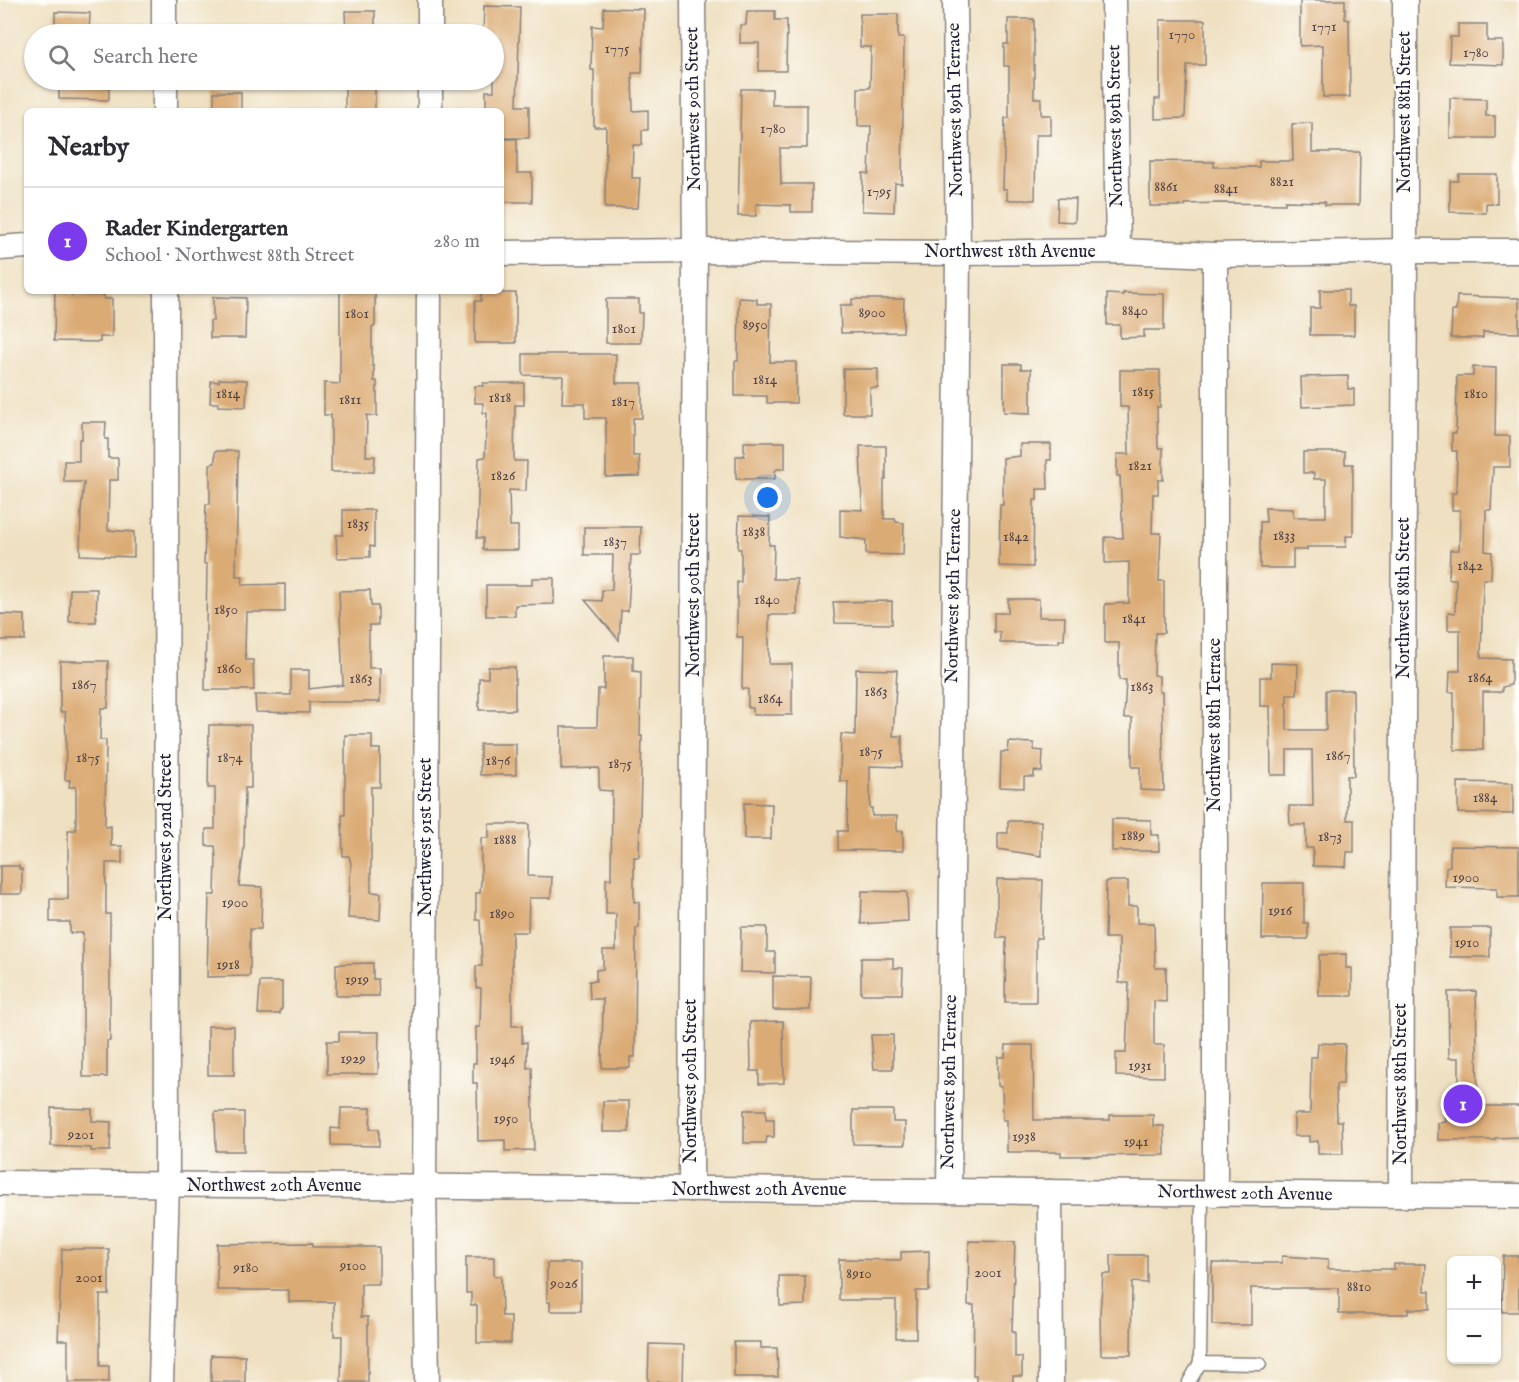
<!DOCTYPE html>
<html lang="en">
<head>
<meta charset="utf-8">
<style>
	:root { --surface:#fff; --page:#f2f2f3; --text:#2b2b33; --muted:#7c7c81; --line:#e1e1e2; --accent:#7c3aed }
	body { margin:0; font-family:"IM FELL English",serif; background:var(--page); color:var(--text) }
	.controls { position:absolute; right:18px; bottom:18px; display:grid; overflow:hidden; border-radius:9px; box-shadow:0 2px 4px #0004 }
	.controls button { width:54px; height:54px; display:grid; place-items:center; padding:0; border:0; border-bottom:2px solid var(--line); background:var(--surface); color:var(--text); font:30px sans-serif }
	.you { position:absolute; left:768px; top:498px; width:21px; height:21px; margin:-15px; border:4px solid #fff; border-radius:50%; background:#1a73e8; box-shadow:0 0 0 9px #1a73e833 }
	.badge { display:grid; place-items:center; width:39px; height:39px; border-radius:50%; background:var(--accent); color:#fff; font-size:20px; font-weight:700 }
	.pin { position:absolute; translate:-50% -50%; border:3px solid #fff; box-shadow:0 2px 6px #0006 }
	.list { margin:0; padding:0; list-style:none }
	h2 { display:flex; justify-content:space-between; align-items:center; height:78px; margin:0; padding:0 24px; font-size:26px }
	h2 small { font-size:20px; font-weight:400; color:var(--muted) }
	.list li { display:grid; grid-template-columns:39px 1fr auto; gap:18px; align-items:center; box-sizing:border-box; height:108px; padding:0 24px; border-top:2px solid var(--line) }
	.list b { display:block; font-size:22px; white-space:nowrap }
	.list p { margin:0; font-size:20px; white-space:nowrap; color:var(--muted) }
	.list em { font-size:20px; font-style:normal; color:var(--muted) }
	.icon { flex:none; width:33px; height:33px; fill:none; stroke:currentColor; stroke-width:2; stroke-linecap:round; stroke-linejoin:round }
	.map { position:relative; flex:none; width:1519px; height:1382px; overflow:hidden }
	.search { position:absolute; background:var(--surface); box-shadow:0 2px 4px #0004; left:24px; top:24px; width:480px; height:66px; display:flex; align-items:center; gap:15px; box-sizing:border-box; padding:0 21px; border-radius:33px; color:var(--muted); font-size:22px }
	.panel { position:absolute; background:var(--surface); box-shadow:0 2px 4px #0004; left:24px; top:108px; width:480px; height:186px; border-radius:9px }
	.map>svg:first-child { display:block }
	.building { fill:#dbab74 }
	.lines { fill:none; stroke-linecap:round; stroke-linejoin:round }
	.lane-casing { stroke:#88817e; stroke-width:15 }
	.street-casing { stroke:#88817e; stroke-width:27 }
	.lane { stroke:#fff; stroke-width:12 }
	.street { stroke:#fff; stroke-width:24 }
	.labels { text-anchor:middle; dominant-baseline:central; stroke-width:5; stroke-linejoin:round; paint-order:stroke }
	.number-label { font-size:15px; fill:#504449 }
	.street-label { font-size:18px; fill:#22223b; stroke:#fdfcf7 }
</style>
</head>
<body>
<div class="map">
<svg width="1519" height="1382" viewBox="0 0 1519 1382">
	<rect width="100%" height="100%" fill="#fdfcf7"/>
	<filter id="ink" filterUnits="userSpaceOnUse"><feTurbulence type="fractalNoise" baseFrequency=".0167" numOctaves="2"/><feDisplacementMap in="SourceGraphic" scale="12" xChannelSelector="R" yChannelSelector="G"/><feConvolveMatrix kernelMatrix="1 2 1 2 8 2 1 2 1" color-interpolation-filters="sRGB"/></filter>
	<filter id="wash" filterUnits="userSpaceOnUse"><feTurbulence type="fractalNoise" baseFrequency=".008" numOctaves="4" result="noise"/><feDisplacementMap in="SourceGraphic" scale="24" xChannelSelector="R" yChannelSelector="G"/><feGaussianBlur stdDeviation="1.35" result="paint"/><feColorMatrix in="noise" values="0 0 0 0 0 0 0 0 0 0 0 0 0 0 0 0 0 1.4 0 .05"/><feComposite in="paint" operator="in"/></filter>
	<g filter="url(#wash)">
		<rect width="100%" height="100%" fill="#efe0c1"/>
		<g id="blocks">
			<g class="building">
				<path d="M1300,0H1345V19L1349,20L1350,97H1323V45L1300,46Z"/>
				<path d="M484,6L520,7L517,106H529V138H501V111H486V91H494V34H483Z"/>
				<path d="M604,8L644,9L642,73H632L633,111L648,110V130H642V145H633L632,178H640L638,208H605L606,127H594V70H591L592,26L603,27Z"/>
				<path d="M345,11H375V34H346Z"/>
				<path d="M747,11H775V20H787L786,71H759V43H740V25H746Z"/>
				<path d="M55,12L90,13L89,34H55Z"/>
				<path d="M860,14H898V38H904L902,184L895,183L894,212L862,211L863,173L869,174L871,126H858V88H870L871,47H860Z"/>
				<path d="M1008,19H1034V98H1041V115H1051V135H1036L1035,200H1007V189H1003L1005,118H1009V66H1004V44H1008Z"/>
				<path d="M1160,20H1205V65H1187L1185,118L1155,119V99H1160Z"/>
				<path d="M1458,24H1487V41H1503V65L1449,63L1450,37H1458Z"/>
				<path d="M59,80H109V100L59,99Z"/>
				<rect x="345" y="85" width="30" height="26"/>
				<path d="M741,89H772V105H807V148H780L781,184H812V212H791V205L756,204V216H738Z"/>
				<rect x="214" y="92" width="27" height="19"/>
				<path d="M1450,98L1486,99V116H1495V138H1450Z"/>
				<path d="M1312,123V152H1360L1359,205H1325V202L1285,201V204L1220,203L1185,204V206H1150V161L1214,162V167H1259V161H1293L1292,124Z"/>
				<path d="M501,139H517V173H532V202H501Z"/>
				<path d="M1459,174H1497V204L1486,203V213L1450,212V181H1458Z"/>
				<path d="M1058,198L1076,199L1075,222L1057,221Z"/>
				<path d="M1320,290H1348V306H1354V335H1310V308H1320Z"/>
				<path d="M55,291H71V295H104V299H112V337H100V342L54,341Z"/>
				<path d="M340,291H375V326L372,327V366H374V381H377V416L367,415L366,456H375L374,472H331V415H324V383L340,384Z"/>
				<path d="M481,293H516V343H475V301H481Z"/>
				<path d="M1123,293L1164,294V330H1144V337L1120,338V325H1107V294L1123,295Z"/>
				<path d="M1457,296L1519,298V333L1483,332V338H1451L1452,311H1456Z"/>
				<path d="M213,297L246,298L245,338H210V321H213Z"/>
				<path d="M739,298L757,299V304H771L770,362H796V403H767V396H735V361H738Z"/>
				<path d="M606,299H639V313H642L641,343H606Z"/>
				<path d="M852,299H904L903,332L841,333L840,305H852Z"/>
				<path d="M523,354H616V383H642V418H633V456H639L640,476L606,477V418H585V403H562L563,376L523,375Z"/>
				<path d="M1004,364H1021V369H1031V413L1004,412Z"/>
				<path d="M1473,367L1496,368L1495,436H1510V467H1493L1491,510H1486L1485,551L1492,552L1491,579H1483L1481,658L1511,659V685L1502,687V692H1483V750H1454V692H1449L1450,671H1460V630H1448V612L1455,613L1456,579H1449L1450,550H1459L1460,510H1452V493H1456L1457,451H1452V433H1456L1457,376H1473Z"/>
				<path d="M843,369H878V388H870V414H843Z"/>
				<path d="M1120,370H1160V407H1157L1158,448H1163V480H1158V494H1153L1152,533H1161L1159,581H1164V633H1155L1154,675L1159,676V692H1162L1164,791L1140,790V767H1132V718H1124L1126,680H1119V643H1105V604L1129,603V562L1105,563V537L1123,538L1120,476H1117V454H1129L1128,407H1120Z"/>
				<path d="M1348,376V389H1354V405L1302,407L1301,377Z"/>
				<path d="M219,379L247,380L246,407L218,406V403H210L211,381L219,382Z"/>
				<path d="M483,383H524V405H515L514,461H527L526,491L509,490L510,526H518V550H483V538H477L479,458L485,457L487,413H483V403H475V386H483Z"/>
				<path d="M82,422H106L105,439H108V458H118V480H109L108,530L134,532V557L80,555L81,511L84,482H64V461H79V439H82Z"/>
				<path d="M744,442H785V469H777L775,471V479H736V456H744Z"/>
				<path d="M1020,444H1051V460H1047L1048,489H1037V500H1034L1033,567L999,566L1000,505H1003V458L1020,456Z"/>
				<path d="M860,446H886V480H884V519H895L896,522L904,523L903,555L866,554V540L840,537V509L862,510Z"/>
				<path d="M215,451H238L236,576H243L242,585L285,584V612H246L245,651L246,660H253L254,690H205L207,564H204L206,504H210V464L215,463Z"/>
				<path d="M1303,452H1345V464H1353V536H1346V547H1307V550H1293V568H1260V522H1266L1265,508L1293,509V517H1326V479H1314V473H1303Z"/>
				<path d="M343,510H374V547L370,546V557L337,558L336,535H343Z"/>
				<path d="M739,516L770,517L769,545H774L773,579H797V615H769V664H792V715H753V708H748V689H742L743,637H737V582H741V549H738Z"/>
				<path d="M584,527H641L640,555H631L628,611H621L619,640L585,600L602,601V590H612L613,555H584Z"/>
				<path d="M532,578H554V604L515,605V616H486V585H532Z"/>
				<path d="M70,589H97L96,622H69Z"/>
				<path d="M370,590L371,606H378V625H369V668H380V702H309V713L256,712L255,695H291V670H309V689L343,685L339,591Z"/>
				<path d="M1008,599H1039V617H1065L1064,640H1059V643H1000V632H994V613H1008Z"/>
				<path d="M892,601V624L835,623L833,602Z"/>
				<path d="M0,614L25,615V640H0Z"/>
				<path d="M604,656H633V671L641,672L640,736H642L639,857H634V902H639V928H636L635,1057H630V1068H602L603,999H590L589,981H596V970L603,969V950H616V914H606V879H611L612,791L599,790V768L561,769V727H597L598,689H604Z"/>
				<path d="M60,661H108V708H101L100,740H106L105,827L111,826V846H122V863H106V914H110V1041H107V1077H83V933H70V922H50V899H68V830H76V787H69L70,780H65L66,741L65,712H60Z"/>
				<path d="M1271,663L1298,664L1297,695H1287V730H1326V690H1353L1354,776H1347V820H1354V852H1347L1346,867L1313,866V848H1306V825H1290L1289,806H1313L1312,750H1287V775H1271L1270,706H1260V677H1271Z"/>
				<path d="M488,667H515V710H479V678H488Z"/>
				<path d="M856,669L897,670L893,736H902V767L870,766V808H872V816H897V831H903V851L838,850V831H847L848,781H840L841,734L855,735Z"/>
				<path d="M209,725H251V788H245L244,848L239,886L262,887L261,929H250V976L207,977L209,895H215L216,858L215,846H206V829H215V788H208Z"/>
				<path d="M345,735H372V749H380V787H371V892L381,893L380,920L348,918L351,863L349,856H343L342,815H345Z"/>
				<path d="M1009,742L1034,743V750L1043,751L1042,772L1034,771V777H1024V788L1000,787L1001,752H1008Z"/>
				<rect x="480" y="744" width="36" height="31"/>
				<path d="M1458,782L1513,783V814L1458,813Z"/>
				<path d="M744,803L772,804L771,839H744Z"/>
				<path d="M1112,819L1151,820V835H1159V851H1112Z"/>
				<path d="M1008,821H1041V856L998,849V833H1008Z"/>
				<path d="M489,824H529L528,876L552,877L551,898H529L528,932H512V1026H522V1043L527,1042V1068L532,1067L534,1150L505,1151V1140L478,1141L477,1083H473V1063H476V1027H480L481,988H476V966H482L480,920H476V893H480L481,881V838H489Z"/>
				<path d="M1450,846L1519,847V897H1497V888L1445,887L1446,867L1450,866Z"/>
				<path d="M0,866H19V869H22V894H0Z"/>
				<path d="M997,879L1043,880L1041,938H1036V1002H1005L1006,938H997Z"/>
				<path d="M1106,881H1128V906H1137V923H1154L1155,968H1166V1002L1154,1001V1045H1164V1077L1116,1076V1053H1126L1129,983H1119V938H1105Z"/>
				<path d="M1263,883H1304V923H1308V939H1262Z"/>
				<path d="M862,891L907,892L908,921L861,924Z"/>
				<path d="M741,927H767V952H775V973L740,972Z"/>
				<rect x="1450" y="928" width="40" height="29"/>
				<path d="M1346,954V968H1352V996H1319V955Z"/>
				<path d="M861,958H893V968H903L902,994H861Z"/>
				<path d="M373,963V979H378L379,996H336V964Z"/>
				<path d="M773,976L811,977L810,1010H773Z"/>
				<path d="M260,982H282V1009L280,1010V1014H258Z"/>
				<path d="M1476,991L1478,1106H1519V1137L1495,1138V1140H1438V1123L1446,1122V1106H1459V1058H1449L1448,992Z"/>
				<path d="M783,1021L784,1083L759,1084V1071H751L750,1022Z"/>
				<rect x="208" y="1026" width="26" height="49"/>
				<path d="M339,1032H379L378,1074H327V1041H339Z"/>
				<path d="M871,1035H893V1069H874Z"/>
				<path d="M1318,1043L1345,1044L1343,1084H1336L1337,1121H1342L1343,1154H1318V1141L1309,1142V1136H1294V1114H1310L1311,1057H1317Z"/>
				<path d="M1006,1045H1033L1034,1120H1110V1115H1153V1126H1164L1165,1155L1061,1156V1152H1007V1120H1003L1002,1086H998V1057H1005Z"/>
				<rect x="603" y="1101" width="26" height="31"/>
				<path d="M51,1108L92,1109V1121L111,1122L110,1151H91V1148L51,1146Z"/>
				<path d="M341,1108H371L370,1129H379V1146L331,1145V1128L340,1129Z"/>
				<path d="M744,1110H766V1119H774V1137H767L766,1143H744Z"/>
				<path d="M853,1110H893V1122H905V1145L853,1144Z"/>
				<path d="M215,1112H244V1151H216Z"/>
				<path d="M969,1241L1015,1242L1012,1332H1015V1357H1022V1376H1013V1382H976V1375H973L974,1305H968Z"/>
				<path d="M313,1243V1247H379V1284H361V1317H368V1382H341L342,1336H334V1302H289V1290H217V1244Z"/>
				<path d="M62,1249H109V1295H100V1366H109V1382H68V1340H58Z"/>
				<path d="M929,1251V1291H916V1338H896V1300H839V1259L901,1260V1252Z"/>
				<path d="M1111,1255H1147V1283L1132,1282L1131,1355H1101L1100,1313L1103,1274H1111Z"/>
				<path d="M1282,1256L1328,1259V1269H1394V1264H1426L1425,1291H1430V1309H1408V1314H1339V1288H1251V1325H1212V1263H1282Z"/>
				<path d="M1503,1256H1519V1312H1502Z"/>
				<path d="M466,1257H494V1276H501L502,1316H511V1343H477V1305H471V1293H466Z"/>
				<path d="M547,1263H581V1311H550V1302H547Z"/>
				<path d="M779,1276H805V1305L780,1306Z"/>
				<path d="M734,1342H761V1348H777L778,1377H734Z"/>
				<path d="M649,1344L684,1345L683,1382H648Z"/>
				<path d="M211,1355L245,1356V1382H211Z"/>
			</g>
		</g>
	</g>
	<g filter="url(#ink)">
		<use href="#blocks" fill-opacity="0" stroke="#88817e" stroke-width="1.5"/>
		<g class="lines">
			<g class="lane-casing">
				<g id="lane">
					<path d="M1202,1193L1200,1363L1260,1364"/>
					<path d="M1189,1382L1200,1363"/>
				</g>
			</g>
			<g class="street-casing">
				<g id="street">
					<path d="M164,0V34"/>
					<path d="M1114,0L1118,251"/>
					<path d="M430,34V0"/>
					<path d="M165,80V111"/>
					<path d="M430,111V80"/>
					<path d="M0,248L27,246"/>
					<path d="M501,253L695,251L958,253L1118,251L1215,255L1405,251H1519"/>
					<path d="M0,1183L1519,1196"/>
					<path d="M691,1189L695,251L693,0"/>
					<path d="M949,1191L958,253L955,0"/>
					<path d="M1050,1192L1051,1382"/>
					<path d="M1215,1194V255"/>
					<path d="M1401,1195L1405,251V0"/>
					<path d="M161,1382L167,1185L166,291"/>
					<path d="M427,1382L424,1187L429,291"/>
				</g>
			</g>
			<use href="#lane" class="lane"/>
			<use href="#street" class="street"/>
		</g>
	</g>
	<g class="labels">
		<g class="number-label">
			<text x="1324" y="26">1771</text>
			<text x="1182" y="34">1770</text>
			<text x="617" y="48">1775</text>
			<text x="1476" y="52">1780</text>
			<text x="773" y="128">1780</text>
			<text x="1282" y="181">8821</text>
			<text x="1166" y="186">8861</text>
			<text x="1226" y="188">8841</text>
			<text x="879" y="191">1795</text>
			<text x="1135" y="310">8840</text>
			<text x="872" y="312">8900</text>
			<text x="357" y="313">1801</text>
			<text x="755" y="324">8950</text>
			<text x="624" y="328">1801</text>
			<text x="765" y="379">1814</text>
			<text x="1143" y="391">1815</text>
			<text x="228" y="393">1814</text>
			<text x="1476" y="393">1810</text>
			<text x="500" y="397">1818</text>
			<text x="350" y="399">1811</text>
			<text x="623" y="401">1817</text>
			<text x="1140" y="465">1821</text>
			<text x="503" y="475">1826</text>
			<text x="358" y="523">1835</text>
			<text x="754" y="531">1838</text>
			<text x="1284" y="535">1833</text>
			<text x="1016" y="536">1842</text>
			<text x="615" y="541">1837</text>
			<text x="1470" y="565">1842</text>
			<text x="767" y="599">1840</text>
			<text x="226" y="609">1850</text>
			<text x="1134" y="618">1841</text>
			<text x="229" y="668">1860</text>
			<text x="1480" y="677">1864</text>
			<text x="361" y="678">1863</text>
			<text x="84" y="684">1867</text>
			<text x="1142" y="686">1863</text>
			<text x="876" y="691">1863</text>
			<text x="770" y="698">1864</text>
			<text x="871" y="751">1875</text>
			<text x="1338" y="755">1867</text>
			<text x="88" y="757">1875</text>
			<text x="230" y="757">1874</text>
			<text x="498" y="760">1876</text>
			<text x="620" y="763">1875</text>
			<text x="1485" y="797">1884</text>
			<text x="1133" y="835">1889</text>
			<text x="1330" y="836">1873</text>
			<text x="505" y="839">1888</text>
			<text x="1466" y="877">1900</text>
			<text x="235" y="902">1900</text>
			<text x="1280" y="910">1916</text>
			<text x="502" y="913">1890</text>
			<text x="1467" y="942">1910</text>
			<text x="228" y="964">1918</text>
			<text x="357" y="979">1919</text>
			<text x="353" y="1058">1929</text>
			<text x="502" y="1059">1946</text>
			<text x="1140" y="1065">1931</text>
			<text x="506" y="1118">1950</text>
			<text x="81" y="1134">9201</text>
			<text x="1024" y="1136">1938</text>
			<text x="1136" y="1141">1941</text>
			<text x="353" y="1265">9100</text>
			<text x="246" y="1267">9180</text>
			<text x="988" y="1272">2001</text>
			<text x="859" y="1273">8910</text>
			<text x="89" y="1277">2001</text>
			<text x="564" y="1283">9026</text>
			<text x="1359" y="1286">8810</text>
		</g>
		<g class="street-label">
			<text transform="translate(694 109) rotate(-91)">Northwest 90th Street</text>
			<text transform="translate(956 110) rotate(-91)">Northwest 89th Terrace</text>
			<text transform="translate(1405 112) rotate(-90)">Northwest 88th Street</text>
			<text transform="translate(1116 126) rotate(-91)">Northwest 89th Street</text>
			<text x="1010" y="252">Northwest 18th Avenue</text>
			<text transform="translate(694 595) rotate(-90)">Northwest 90th Street</text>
			<text transform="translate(954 596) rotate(-89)">Northwest 89th Terrace</text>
			<text transform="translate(1404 598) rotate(-90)">Northwest 88th Street</text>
			<text transform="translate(1215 725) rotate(-90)">Northwest 88th Terrace</text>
			<text transform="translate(166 837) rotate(-90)">Northwest 92nd Street</text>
			<text transform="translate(426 837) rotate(-90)">Northwest 91st Street</text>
			<text transform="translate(691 1081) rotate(-90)">Northwest 90th Street</text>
			<text transform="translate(950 1082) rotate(-89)">Northwest 89th Terrace</text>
			<text transform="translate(1401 1084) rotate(-90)">Northwest 88th Street</text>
			<text x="274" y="1186">Northwest 20th Avenue</text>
			<text x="759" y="1190">Northwest 20th Avenue</text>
			<text transform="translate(1245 1194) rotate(1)">Northwest 20th Avenue</text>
		</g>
	</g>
</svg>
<div class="controls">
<button>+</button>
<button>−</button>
</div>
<div class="you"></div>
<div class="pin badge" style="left:1463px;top:1104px">1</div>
<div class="search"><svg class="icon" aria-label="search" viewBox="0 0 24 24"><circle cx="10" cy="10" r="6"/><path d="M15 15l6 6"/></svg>Search here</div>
<section class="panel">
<h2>Nearby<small></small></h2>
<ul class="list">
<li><span class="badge">1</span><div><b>Rader Kindergarten</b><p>School · Northwest 88th Street</p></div><em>280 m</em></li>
</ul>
</section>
</div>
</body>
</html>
